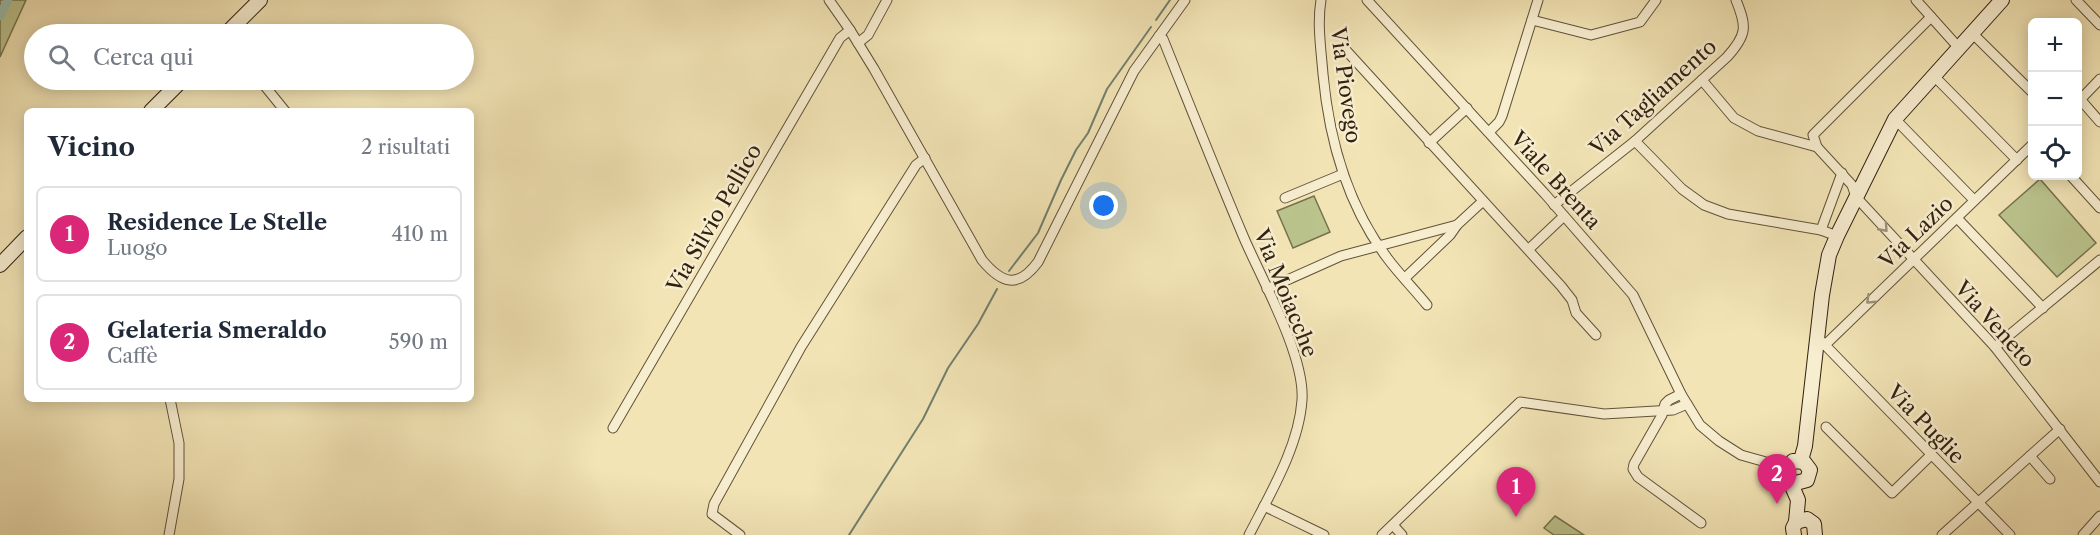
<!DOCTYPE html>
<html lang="it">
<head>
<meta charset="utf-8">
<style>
	:root { --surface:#fff; --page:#f2f2f3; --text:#1f2937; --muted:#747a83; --line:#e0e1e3; --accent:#db2777 }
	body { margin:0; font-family:"Libre Caslon Text",serif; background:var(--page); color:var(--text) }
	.controls { position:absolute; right:18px; top:18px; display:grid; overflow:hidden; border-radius:9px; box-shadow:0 3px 15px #0003 }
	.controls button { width:54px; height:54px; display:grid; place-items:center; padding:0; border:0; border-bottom:2px solid var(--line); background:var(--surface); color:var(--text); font:30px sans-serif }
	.you { position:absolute; left:1104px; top:206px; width:21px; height:21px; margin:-15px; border:4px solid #fff; border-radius:50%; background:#1a73e8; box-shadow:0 0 0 9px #1a73e833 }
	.badge { display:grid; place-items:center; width:39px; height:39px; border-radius:50%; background:var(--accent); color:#fff; font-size:20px; font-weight:700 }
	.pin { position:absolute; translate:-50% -50px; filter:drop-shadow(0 2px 3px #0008) }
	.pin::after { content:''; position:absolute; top:32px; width:21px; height:18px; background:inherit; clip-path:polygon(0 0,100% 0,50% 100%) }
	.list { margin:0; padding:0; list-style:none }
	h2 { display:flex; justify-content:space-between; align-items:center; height:78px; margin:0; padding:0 24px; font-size:26px }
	h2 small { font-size:20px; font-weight:400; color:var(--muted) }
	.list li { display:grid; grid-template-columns:39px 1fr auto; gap:18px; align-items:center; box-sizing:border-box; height:96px; margin:0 12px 12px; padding:0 12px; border:2px solid var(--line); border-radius:9px }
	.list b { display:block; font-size:22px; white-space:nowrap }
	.list p { margin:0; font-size:20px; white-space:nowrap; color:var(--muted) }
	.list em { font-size:20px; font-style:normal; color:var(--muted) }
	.icon { flex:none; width:33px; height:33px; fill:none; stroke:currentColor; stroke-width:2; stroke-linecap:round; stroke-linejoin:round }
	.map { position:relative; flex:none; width:2100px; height:535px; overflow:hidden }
	.search { position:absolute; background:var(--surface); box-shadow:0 3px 15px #0003; left:24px; top:24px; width:450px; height:66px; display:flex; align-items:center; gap:15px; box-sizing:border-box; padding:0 21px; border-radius:33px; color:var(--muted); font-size:22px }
	.panel { position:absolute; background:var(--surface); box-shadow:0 3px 15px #0003; left:24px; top:108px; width:450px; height:294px; border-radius:9px }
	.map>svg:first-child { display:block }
	.green { fill:#bbc48d; stroke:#76724f; stroke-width:1.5 }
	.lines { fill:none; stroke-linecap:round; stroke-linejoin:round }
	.stream { stroke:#71806f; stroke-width:2 }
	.canal { stroke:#9bbfae; stroke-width:9 }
	.street-casing { stroke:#61523a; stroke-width:11 }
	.secondary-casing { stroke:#312111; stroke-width:16 }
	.street { stroke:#f7edcf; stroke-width:9 }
	.secondary { stroke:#f7edcf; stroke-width:14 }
	.oneway { stroke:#9e917a }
	.labels { text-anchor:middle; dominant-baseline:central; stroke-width:5; stroke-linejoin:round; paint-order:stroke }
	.street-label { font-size:21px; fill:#312111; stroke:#f7edcf }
</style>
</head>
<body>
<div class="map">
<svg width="2100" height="535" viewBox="0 0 2100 535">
	<rect width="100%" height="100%" fill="#f2e4b5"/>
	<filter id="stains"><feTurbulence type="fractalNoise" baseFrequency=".00333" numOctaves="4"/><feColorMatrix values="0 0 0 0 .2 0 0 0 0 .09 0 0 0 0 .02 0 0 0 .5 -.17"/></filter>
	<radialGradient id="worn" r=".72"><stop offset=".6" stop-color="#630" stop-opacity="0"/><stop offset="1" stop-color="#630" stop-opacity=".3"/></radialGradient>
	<g class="green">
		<path d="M0,0H26L0,57Z"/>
		<path d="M2040,179L2096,243L2057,277L1999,215Z"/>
		<path d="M1314,196L1330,232L1293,248L1277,211Z"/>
		<path d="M1555,516L1584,535H1554L1544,528Z"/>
	</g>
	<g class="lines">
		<g class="stream">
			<path d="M1156,20L1170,0"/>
			<path d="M1009,271L1038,233L1061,180L1076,150L1088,133L1107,89L1151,27"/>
			<path d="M849,535L923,419L948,368L978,324L997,289"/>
		</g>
		<path class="canal" d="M0,16L8,0"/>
		<g class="street-casing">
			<g id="street">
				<path d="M829,0L850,30L874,69L982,260C1002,284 1018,289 1038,262L1134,71L1185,0"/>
				<path d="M1321,0C1317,24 1321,49 1323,74C1329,139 1347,205 1388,259C1400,275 1414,289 1427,305"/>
				<path d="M1367,0L1545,194L1633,295L1681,394L1700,425L1719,441L1741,455L1787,468"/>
				<path d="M1916,0L1959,48"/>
				<path d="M2076,0L2100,25"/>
				<path d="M1532,20L1591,35L1640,22L1656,0"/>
				<path d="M1973,34L2032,92"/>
				<path d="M1159,36L1163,39C1190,106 1216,172 1244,238C1262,280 1305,356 1302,400C1299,446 1270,494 1249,535"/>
				<path d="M858,43L868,35L887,0"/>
				<path d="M1343,47L1561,286L1572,300L1576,313L1596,335"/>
				<path d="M1933,75L2017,160"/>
				<path d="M260,80L285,111"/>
				<path d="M1702,80L1734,118L1758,131L1817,147L1852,185L1856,197L1995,347L2100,482"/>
				<path d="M2080,99L2100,122"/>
				<path d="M2078,102L2100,79"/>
				<path d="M1895,119L1974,200"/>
				<path d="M1489,132L1499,122L1502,116L1538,0"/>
				<path d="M1635,141L1682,189L1704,205L1728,214L1821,230L1837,236"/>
				<path d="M1429,143L1467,108"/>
				<path d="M1817,147L1813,135L1931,17"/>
				<path d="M2071,176L2100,208"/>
				<path d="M1285,198L1343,174"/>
				<path d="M1554,205L1635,141L1727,57C1747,35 1747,27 1736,0"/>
				<path d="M1957,218L2043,308"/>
				<path d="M1821,230L1842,173"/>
				<path d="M1529,249L1564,216"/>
				<path d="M1405,278L1450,235L1457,225L1483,201"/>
				<path d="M1267,289L1341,256L1457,225"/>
				<path d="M1821,341L2010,535"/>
				<path d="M1825,345L2032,145"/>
				<path d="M1995,347L2100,260"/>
				<path d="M1681,394L1669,400L1665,404L1662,415L1634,464L1633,469L1638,477L1701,523"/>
				<path d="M1826,427L1892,493L1931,455"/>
				<path d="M613,428L840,38L850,30"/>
				<path d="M2030,456L2050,479"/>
				<path d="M1264,506L1324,535"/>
				<path d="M1393,525L1402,535"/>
				<path d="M169,535L179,479V443L170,399"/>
				<path d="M740,535L712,514L714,504L801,347L916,165L925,158"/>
				<path d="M1382,535L1520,402L1604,414L1673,410L1687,404"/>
				<path d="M1942,535L2060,429"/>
				<path d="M2083,535L2100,516"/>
			</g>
		</g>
		<g class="secondary-casing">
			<g id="secondary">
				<path d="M226,34L260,0"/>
				<path d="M151,111L182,80"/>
				<path d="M0,265L27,237"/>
				<path d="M1801,460L1805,446L1822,295L1829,255L1837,236L1895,119L2002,0"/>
				<path d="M1791,481L1796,483L1807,480L1810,470L1804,462L1793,461L1787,468L1788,477L1798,500L1796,522"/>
				<path d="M1794,535L1793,528L1796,522L1807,519L1814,524L1815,535"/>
			</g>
		</g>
		<use href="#street" class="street"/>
		<use href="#secondary" class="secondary"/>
	</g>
	<defs><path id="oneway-chevron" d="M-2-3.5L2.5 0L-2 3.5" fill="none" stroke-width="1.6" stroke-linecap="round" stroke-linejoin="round" transform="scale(1.5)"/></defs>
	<g class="oneway">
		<use href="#oneway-chevron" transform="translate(1884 228) rotate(48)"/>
		<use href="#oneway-chevron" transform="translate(1870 300) rotate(136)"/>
	</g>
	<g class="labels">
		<g class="street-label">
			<text transform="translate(1346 85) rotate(82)">Via Piovego</text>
			<text transform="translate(1653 97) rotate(-42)">Via Tagliamento</text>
			<text transform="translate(1556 180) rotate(48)">Viale Brenta</text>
			<text transform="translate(714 218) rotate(-60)">Via Silvio Pellico</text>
			<text transform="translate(1916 232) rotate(-44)">Via Lazio</text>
			<text transform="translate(1286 293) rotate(68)">Via Moiacche</text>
			<text transform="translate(1995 324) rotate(48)">Via Veneto</text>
			<text transform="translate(1926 424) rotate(46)">Via Puglie</text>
		</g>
	</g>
	<rect width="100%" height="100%" filter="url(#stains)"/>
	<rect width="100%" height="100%" fill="url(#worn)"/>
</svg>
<div class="controls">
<button>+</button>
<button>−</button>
<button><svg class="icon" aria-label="locate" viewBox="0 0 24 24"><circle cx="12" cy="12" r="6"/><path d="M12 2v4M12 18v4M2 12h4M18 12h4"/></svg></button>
</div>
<div class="you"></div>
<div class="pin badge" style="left:1516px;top:517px">1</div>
<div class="pin badge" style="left:1777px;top:504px">2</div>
<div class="search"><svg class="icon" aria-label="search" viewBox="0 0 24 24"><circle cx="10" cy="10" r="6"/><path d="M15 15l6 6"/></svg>Cerca qui</div>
<section class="panel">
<h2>Vicino<small>2 risultati</small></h2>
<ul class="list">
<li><span class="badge">1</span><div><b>Residence Le Stelle</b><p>Luogo</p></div><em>410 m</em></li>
<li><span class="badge">2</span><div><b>Gelateria Smeraldo</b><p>Caffè</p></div><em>590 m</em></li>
</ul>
</section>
</div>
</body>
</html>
